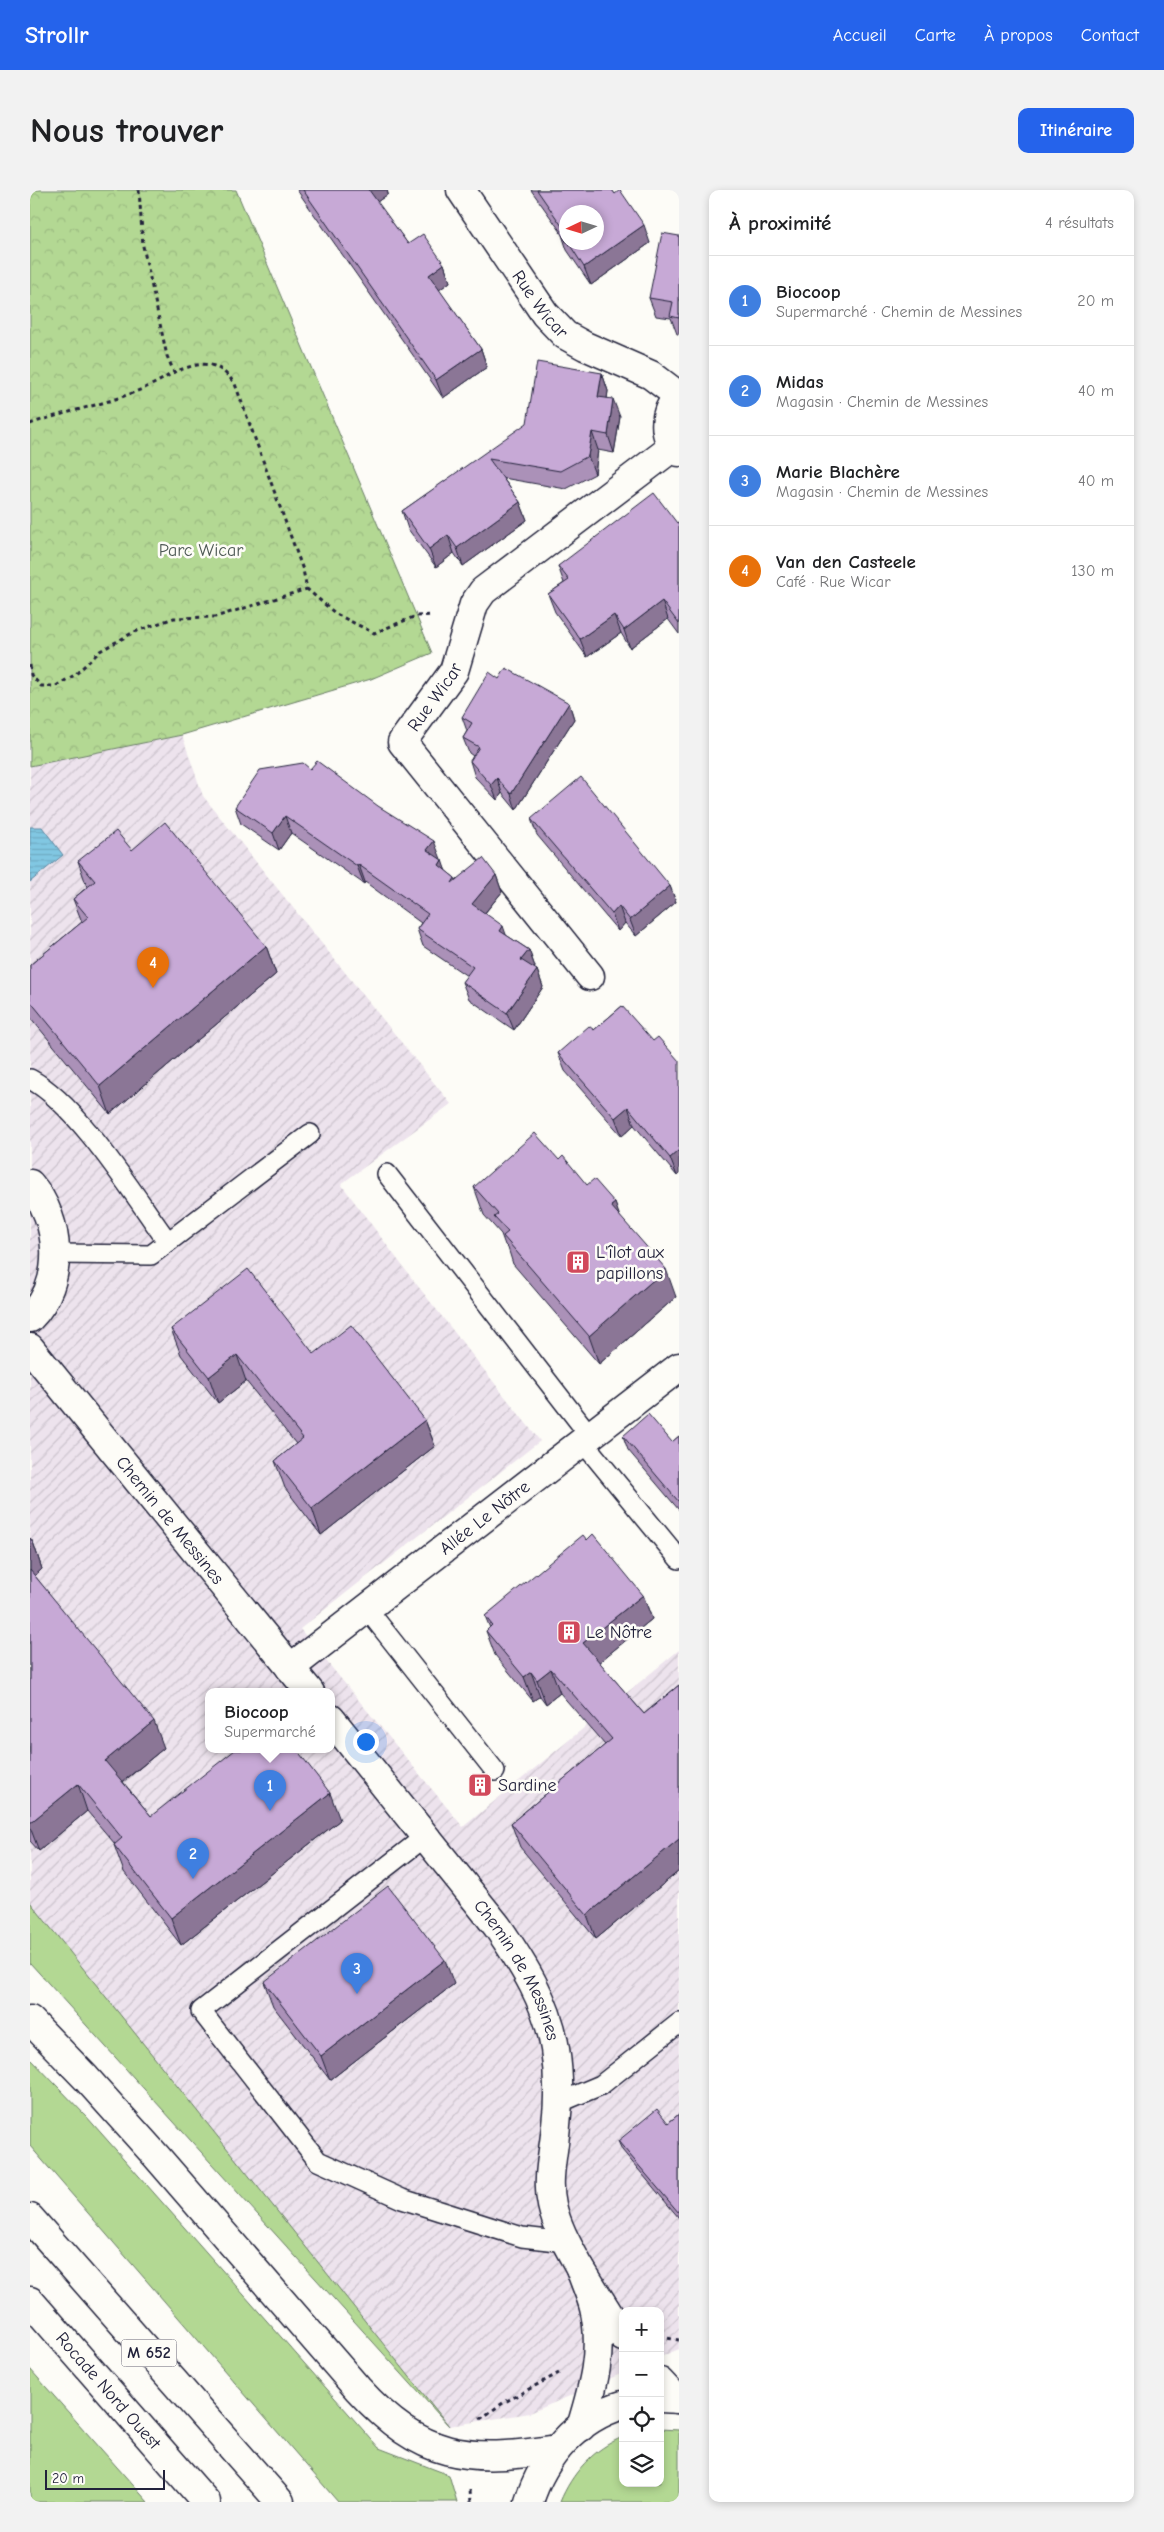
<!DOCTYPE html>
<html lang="fr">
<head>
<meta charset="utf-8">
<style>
	:root { --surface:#fff; --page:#f2f2f2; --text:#202124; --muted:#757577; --line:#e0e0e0; --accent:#2563eb }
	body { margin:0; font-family:"Comic Neue",sans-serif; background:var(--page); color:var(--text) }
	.controls { position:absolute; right:15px; bottom:15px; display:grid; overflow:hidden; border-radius:10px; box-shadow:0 2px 8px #0003 }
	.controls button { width:45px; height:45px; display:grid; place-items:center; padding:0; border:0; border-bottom:1px solid var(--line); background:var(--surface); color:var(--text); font:25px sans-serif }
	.compass { position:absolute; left:529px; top:15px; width:45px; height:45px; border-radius:50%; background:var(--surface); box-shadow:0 2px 8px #0003; rotate:266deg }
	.scale { position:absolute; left:15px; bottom:12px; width:120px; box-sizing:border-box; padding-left:5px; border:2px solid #22223b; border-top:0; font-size:14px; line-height:18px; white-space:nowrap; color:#22223b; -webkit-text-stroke:4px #fdfcf7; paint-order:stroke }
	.you { position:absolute; left:335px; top:1551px; width:18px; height:18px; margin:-12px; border:4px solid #fff; border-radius:50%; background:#1a73e8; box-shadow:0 0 0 8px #1a73e833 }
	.badge { display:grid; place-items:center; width:32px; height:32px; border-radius:50%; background:var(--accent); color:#fff; font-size:16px; font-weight:700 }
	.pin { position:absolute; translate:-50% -41px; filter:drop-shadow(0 1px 2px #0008) }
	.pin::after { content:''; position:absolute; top:26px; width:18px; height:15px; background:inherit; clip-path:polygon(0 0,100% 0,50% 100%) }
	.popup { position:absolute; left:175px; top:1498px; width:130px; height:65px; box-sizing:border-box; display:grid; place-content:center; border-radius:10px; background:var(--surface); filter:drop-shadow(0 1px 4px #0005); font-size:16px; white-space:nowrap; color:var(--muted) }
	.popup b { font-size:19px; color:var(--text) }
	.popup::after { content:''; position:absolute; left:50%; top:100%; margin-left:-10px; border:10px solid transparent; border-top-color:var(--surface) }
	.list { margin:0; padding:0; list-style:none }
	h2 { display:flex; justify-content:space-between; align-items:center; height:65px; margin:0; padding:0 20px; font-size:21px }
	h2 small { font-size:16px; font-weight:400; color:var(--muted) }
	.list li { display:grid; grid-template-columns:32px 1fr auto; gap:15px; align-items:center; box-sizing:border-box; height:90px; padding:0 20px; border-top:1px solid var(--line) }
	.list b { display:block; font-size:19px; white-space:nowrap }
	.list p { margin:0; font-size:16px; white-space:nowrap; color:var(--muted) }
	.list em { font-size:16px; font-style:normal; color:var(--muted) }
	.icon { flex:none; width:28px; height:28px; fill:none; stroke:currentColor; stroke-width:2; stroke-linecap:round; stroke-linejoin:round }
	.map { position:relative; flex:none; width:649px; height:2312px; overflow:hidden; border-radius:10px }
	header { display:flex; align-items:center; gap:30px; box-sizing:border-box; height:70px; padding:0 25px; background:var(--accent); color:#fff }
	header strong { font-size:24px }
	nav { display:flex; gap:28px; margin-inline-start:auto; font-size:18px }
	.intro { display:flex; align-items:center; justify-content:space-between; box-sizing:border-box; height:120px; padding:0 30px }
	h1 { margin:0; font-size:35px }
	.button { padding:12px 22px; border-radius:10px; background:var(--accent); color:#fff; font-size:18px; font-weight:700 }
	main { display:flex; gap:30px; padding:0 30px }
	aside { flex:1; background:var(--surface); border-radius:10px; box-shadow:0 2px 8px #0003 }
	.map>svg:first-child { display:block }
	.industrial { fill:url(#industrial-furrows); fill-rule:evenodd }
	.grass { fill:#b3d893; stroke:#6a7d67 }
	.forest { fill:url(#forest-crowns); stroke:#6a7d67 }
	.water { fill:url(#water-rules); stroke:#5b859f }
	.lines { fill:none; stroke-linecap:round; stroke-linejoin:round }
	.service-casing { stroke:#22223b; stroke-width:22 }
	.minor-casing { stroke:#22223b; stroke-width:31 }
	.secondary-casing { stroke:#22223b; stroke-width:31 }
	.trunk-casing { stroke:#22223b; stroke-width:31 }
	.path { stroke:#22223b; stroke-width:3; stroke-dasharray:4 4; stroke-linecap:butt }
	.service { stroke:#fdfcf7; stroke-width:19 }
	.minor { stroke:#fdfcf7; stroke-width:28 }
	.secondary { stroke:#fdfcf7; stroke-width:28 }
	.trunk { stroke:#fdfcf7; stroke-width:28 }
	.wall { fill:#ab91b8; stroke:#22223b; fill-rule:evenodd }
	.shaded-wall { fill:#8b7696; stroke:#22223b }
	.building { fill:#c7a9d6; stroke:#22223b }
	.labels { text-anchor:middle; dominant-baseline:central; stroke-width:5; stroke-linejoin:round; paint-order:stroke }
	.shield { fill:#fdfcf7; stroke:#646373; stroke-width:1 }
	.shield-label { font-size:16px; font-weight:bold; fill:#22223b }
	.street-label { font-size:18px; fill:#22223b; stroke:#fdfcf7 }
	.park-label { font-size:18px; fill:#4e5955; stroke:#fdfcf7 }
	.poi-label { font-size:18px; fill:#22223b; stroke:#fdfcf7; text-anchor:start }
</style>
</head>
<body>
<header>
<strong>Strollr</strong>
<nav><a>Accueil</a><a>Carte</a><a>À propos</a><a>Contact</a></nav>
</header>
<div class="intro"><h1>Nous trouver</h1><a class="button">Itinéraire</a></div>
<main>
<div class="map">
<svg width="649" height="2312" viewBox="0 0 649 2312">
	<defs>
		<pattern id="industrial-furrows" width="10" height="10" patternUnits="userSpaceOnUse" patternTransform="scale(1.25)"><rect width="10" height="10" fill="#ede3ed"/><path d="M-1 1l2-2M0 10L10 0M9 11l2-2" fill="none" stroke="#cbc2cc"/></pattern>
		<pattern id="forest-crowns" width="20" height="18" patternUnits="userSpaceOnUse" patternTransform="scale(1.25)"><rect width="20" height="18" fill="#b3d893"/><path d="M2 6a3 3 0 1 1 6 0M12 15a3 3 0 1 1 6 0" fill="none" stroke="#9ab980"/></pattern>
		<pattern id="water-rules" width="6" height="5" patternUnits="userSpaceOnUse" patternTransform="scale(1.25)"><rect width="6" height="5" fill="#81c7e2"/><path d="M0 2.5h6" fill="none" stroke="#6fabc3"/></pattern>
	</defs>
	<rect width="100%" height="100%" fill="#fdfcf7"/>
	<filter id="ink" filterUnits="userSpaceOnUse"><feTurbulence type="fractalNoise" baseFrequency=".02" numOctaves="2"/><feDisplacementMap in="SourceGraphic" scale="10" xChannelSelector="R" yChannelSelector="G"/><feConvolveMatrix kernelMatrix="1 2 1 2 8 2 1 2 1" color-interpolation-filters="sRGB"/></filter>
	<g filter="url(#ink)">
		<path class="industrial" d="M152,545L173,606L421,914L311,994L380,1086L510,1251L270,1439L433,1637L649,1460V2159L630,2167V2121H593V2183L500,2223L419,2236L0,1712V576ZM179,1502H301V1560H179Z"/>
		<g class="grass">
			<path d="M0,1712L419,2236L0,1773Z"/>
			<path d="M0,1868L56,1926L349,2258L419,2285L427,2312H308L0,1956Z"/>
			<path d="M0,2179L118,2312H0Z"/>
			<path d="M630,2239L649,2240V2312H530C542,2283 563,2259 593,2247V2293H630Z"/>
		</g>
		<path class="forest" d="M0,0H206L402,463L341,489L152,545L0,576Z"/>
		<path class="water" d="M0,637H12L33,665L0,692Z"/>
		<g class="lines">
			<g class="service-casing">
				<g id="service">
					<path d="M0,889C48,914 105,1007 138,1052"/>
					<path d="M357,984L560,1246"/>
					<path d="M25,1064L121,1065L280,944"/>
					<path d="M553,1252L649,1369"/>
					<path d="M337,1419L465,1581"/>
					<path d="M396,1646L171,1821L288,1971L372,2009L492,2047L536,2052"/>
					<path d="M528,1913L571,1895L649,1833"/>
				</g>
			</g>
			<g class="minor-casing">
				<g id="minor">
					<path id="s1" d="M431,0L515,124L535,145L555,156L621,185L649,206"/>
					<path d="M649,206C633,222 631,246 649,262"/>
					<path id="s2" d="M560,786L372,552L424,481L444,414L453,401L643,257"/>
					<path d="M0,994C31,1030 36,1092 0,1128"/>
					<path id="s3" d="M0,1158L280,1502"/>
					<path id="s4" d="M260,1478L649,1177"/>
					<path id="s5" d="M301,1529L467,1736C493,1774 518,1813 525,1859C529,1884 529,1910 526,1935C524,1962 516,1989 522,2015C527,2038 539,2058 550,2078"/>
					<path d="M630,2192L646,2209"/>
					<path d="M551,2237C563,2198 574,2159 564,2118C561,2105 554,2091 550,2078L593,2147"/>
				</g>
			</g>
			<g class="secondary-casing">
				<g id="secondary">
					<path d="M630,2208L649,2209"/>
					<path d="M499,2312C513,2267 547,2228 593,2215"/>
				</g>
			</g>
			<g class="trunk-casing">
				<g id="trunk">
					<path d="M0,1830L56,1888L127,1967L328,2199C392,2269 437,2273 527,2259"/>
					<path d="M0,2028L250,2312"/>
					<path id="s6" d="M0,2111L176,2312"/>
				</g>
			</g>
			<g class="path">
				<path d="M109,0L113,56L137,166L144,182C172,172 185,168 205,194L273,380L277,399L306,424L344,443L386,426L403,425"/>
				<path d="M0,234C48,217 101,211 144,182"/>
				<path d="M0,475L1,485L11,496H26L46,484L70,461L104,442L144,428L185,427L277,399"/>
				<path d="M630,2147L649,2150"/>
				<path d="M450,2229L473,2213L529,2183"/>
				<path d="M440,2300L441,2312"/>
			</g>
			<use href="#service" class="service"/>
			<use href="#minor" class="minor"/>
			<use href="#secondary" class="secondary"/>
			<use href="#trunk" class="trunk"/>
		</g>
		<g class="wall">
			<path d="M267,0H357L358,4L347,12L378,54L414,74L420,92L409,100L451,159L457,177L413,208Z"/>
			<path d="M501,0H582L620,53L561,95L537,60L531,42ZM536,22L566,52H536Z"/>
			<path d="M649,46V144H647L641,128L626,126L619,108Z"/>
			<path d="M572,183L578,201L577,208L590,227L584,263L568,260L565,284L536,299L473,288L490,312L497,330L433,376L424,363L406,377L378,339L372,321Z"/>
			<path d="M649,332V444L638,429L600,458L591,443L557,467L525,422L518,404L534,393L528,376Z"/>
			<path d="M469,489L539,513L544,529L486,620L472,603L467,610L445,587L440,571L443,566L439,563L433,548L437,541L432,527Z"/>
			<path d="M280,579L411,669H410L416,681L425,688L426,690L466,685L472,702L455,723L476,745L499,760L505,777L504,779L507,780L513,797L484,840L439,809L432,792L437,786L393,756L387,739L391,733L335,692L334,694L261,643L249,660L211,634L205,617Z"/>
			<path d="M501,629L640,696L646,712L606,746L595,733L588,741L507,645Z"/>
			<path d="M102,660L236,756L246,784L80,924L0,827V775L52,732L43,709L57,697L48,671Z"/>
			<path d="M592,816L647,986L604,935L592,946L535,881L528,863L564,840Z"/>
			<path d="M529,970L557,995L585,1013L589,1026L646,1107L569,1174L483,1074L478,1058L475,1055L471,1044L454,1025L444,997Z"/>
			<path d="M141,1139L284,1164L395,1230L405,1256L291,1345L255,1298L245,1271L266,1254L216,1191L188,1213L151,1165Z"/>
			<path d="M593,1246L642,1252L649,1246V1320L598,1260Z"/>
			<path d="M0,1348L3,1352L12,1379L5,1386L134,1558L93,1592L121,1626L310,1630L151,1755L94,1682L84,1655L85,1654L57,1621L9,1661L0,1651Z"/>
			<path d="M557,1350L613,1405L622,1429L569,1472L614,1524L649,1495V1681L566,1749L490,1657L481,1633L575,1555L530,1503L516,1514L510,1506L503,1511L465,1465L456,1441L460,1438L455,1426Z"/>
			<path d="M234,1792L424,1794L300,1890L243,1816Z"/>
			<path d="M649,1924V2028L592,1960L588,1951L638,1933Z"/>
		</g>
		<g class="shaded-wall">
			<path d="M338,0H357L358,4L343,15Z"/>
			<path d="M614,35L620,53L561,95L554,77Z"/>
			<path d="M414,74L420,92L405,103L399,85Z"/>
			<path d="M451,159L457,177L413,208L406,190Z"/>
			<path d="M572,183L578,201L575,225L568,207Z"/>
			<path d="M583,209L590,227L584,263L578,245Z"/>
			<path d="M562,242L568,260L565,284L558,266Z"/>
			<path d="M490,312L497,330L433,376L427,358Z"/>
			<path d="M418,345L424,363L406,377L399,359Z"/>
			<path d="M632,411L638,429L600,458L594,440Z"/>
			<path d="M584,425L591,443L557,467L550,449Z"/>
			<path d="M539,513L544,529L486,620L481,604Z"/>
			<path d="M467,588L472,603L467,610L461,595Z"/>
			<path d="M255,626L261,643L249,660L243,643Z"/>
			<path d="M404,651L411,669L403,677L397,660Z"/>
			<path d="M412,670L418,688L409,675Z"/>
			<path d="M329,675L335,692L334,694L327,676Z"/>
			<path d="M466,685L472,702L448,731L442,714Z"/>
			<path d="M640,696L646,712L606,746L600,730Z"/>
			<path d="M589,716L595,733L588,741L582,724Z"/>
			<path d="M473,736L479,753L470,741Z"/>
			<path d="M236,756L246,784L80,924L70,896Z"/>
			<path d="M499,760L505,777L498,787L491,770Z"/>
			<path d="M507,780L513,797L484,840L477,823Z"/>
			<path d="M598,917L604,935L592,946L585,928Z"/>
			<path d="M649,960V984L647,986L640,968Z"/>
			<path d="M585,1013L595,1041L581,1016Z"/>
			<path d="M636,1079L646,1107L569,1174L559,1146Z"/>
			<path d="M207,1165L216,1191L188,1213L179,1187Z"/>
			<path d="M395,1230L405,1256L291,1345L282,1318Z"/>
			<path d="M3,1352L12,1379L0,1390V1355Z"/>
			<path d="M613,1405L622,1429L562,1478L553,1453Z"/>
			<path d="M521,1479L530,1503L516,1514L507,1490Z"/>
			<path d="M501,1482L510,1506L503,1511L494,1487Z"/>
			<path d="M124,1531L134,1558L85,1598L75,1571Z"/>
			<path d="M48,1594L57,1621L9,1661L0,1637V1633Z"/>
			<path d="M300,1603L310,1630L151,1755L141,1728Z"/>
			<path d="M649,1649V1681L566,1749L557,1725Z"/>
			<path d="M415,1770L424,1794L300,1890L291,1866Z"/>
		</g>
		<g class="building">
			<path d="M273,0H339L378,54L393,44L414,74L399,85L451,159L406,190Z"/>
			<path d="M507,0H582L585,4L590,0L614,35L554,77L538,52H566V22H536V51L530,42L534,39Z"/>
			<path d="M632,43L649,46V128L640,126L643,112L619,108Z"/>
			<path d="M507,172L572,183L568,207L583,209L578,245L562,242L558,266L530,281L459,269L490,312L427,358L418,345L399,359L372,321L497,233Z"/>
			<path d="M624,303L647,333L649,332V434L632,411L594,440L584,425L550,449L518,404L539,390L528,376Z"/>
			<path d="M476,478L539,513L481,604L467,588L461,595L440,571L449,557L433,548L442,533L432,527L459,482L469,489Z"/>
			<path d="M287,571L348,616L404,651L397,660L412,670L409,675L425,688L422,693L453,668L466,685L442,714L473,736L470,741L499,760L491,770L507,780L477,823L432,792L443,777L387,739L398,724L329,675L327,676L255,626L243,643L205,617L230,580L273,573L280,579Z"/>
			<path d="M551,587L640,696L600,730L589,716L582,724L501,629Z"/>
			<path d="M135,632L236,756L70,896L0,811V775L58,727L43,709L65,691L48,671L86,641L102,660Z"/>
			<path d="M592,816L623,851L628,847L649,871V960L640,968L598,917L585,928L528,863L559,836L564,840Z"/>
			<path d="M505,943L529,970L533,966L557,995L564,989L585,1013L581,1016L636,1079L559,1146L473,1046L478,1042L464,1027L468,1024L444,997Z"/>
			<path d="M218,1079L284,1164L321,1135L395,1230L282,1318L245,1271L273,1248L207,1165L179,1187L141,1139Z"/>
			<path d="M618,1224L642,1252L649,1246V1312L593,1246Z"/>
			<path d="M563,1344L613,1405L553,1453L614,1524L649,1495V1649L557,1725L481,1633L582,1549L521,1479L507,1490L501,1482L494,1487L456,1441L462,1435L455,1426L553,1345L557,1350Z"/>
			<path d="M0,1348L3,1352L0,1355Z"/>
			<path d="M0,1380L124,1531L75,1571L121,1626L205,1560H267L300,1603L141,1728L84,1655L92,1648L48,1594L0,1633Z"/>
			<path d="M358,1696L415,1770L291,1866L234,1792Z"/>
			<path d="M627,1919L638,1933L649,1924V2023L588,1951Z"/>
		</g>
	</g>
	<defs>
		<g id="building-square" transform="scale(1.25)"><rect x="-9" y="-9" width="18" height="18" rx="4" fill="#d1495b" stroke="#fdfcf7"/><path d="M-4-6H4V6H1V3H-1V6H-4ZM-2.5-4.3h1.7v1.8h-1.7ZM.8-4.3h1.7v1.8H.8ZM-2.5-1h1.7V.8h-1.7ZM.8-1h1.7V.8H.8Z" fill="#fff"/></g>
	</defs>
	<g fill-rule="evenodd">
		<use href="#building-square" x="548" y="1072"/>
		<use href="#building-square" x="539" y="1442"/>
		<use href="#building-square" x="450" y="1595"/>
	</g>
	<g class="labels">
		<rect class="shield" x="91.5" y="2149.5" width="55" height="27" rx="4"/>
		<g class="shield-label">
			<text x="119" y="2163">M 652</text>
		</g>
		<g class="street-label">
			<text stroke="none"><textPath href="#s1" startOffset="139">Rue Wicar</textPath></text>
			<text stroke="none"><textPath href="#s2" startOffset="356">Rue Wicar</textPath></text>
			<text stroke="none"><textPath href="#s4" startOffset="246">Allée Le Nôtre</textPath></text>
			<text stroke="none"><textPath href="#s3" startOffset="222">Chemin de Messines</textPath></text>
			<text stroke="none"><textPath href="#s5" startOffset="314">Chemin de Messines</textPath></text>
			<text stroke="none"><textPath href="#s6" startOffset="119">Rocade Nord Ouest</textPath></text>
		</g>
		<g class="park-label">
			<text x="171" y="360">Parc Wicar</text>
		</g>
		<g class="poi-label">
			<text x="566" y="1062">L'îlot aux<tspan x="566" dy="21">papillons</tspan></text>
			<text x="556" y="1442">Le Nôtre</text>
			<text x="468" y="1595">Sardine</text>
		</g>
	</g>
</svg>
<div class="controls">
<button>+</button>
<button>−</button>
<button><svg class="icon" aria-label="locate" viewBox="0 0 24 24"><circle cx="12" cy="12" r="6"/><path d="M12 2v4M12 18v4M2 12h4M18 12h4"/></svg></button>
<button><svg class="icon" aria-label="layers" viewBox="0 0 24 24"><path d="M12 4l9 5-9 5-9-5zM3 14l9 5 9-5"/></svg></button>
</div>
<svg class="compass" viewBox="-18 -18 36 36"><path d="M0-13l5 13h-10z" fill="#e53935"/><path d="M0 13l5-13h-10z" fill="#757577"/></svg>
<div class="scale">20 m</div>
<div class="you"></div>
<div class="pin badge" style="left:240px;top:1621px;background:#3f7fe0">1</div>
<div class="popup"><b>Biocoop</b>Supermarché</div>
<div class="pin badge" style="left:163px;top:1689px;background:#3f7fe0">2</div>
<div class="pin badge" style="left:327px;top:1804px;background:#3f7fe0">3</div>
<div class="pin badge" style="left:123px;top:798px;background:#e8710a">4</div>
</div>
<aside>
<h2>À proximité<small>4 résultats</small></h2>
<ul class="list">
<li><span class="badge" style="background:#3f7fe0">1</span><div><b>Biocoop</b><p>Supermarché · Chemin de Messines</p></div><em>20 m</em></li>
<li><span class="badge" style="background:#3f7fe0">2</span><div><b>Midas</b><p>Magasin · Chemin de Messines</p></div><em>40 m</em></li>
<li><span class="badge" style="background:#3f7fe0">3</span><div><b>Marie Blachère</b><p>Magasin · Chemin de Messines</p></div><em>40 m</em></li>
<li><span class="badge" style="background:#e8710a">4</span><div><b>Van den Casteele</b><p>Café · Rue Wicar</p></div><em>130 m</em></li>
</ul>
</aside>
</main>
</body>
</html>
